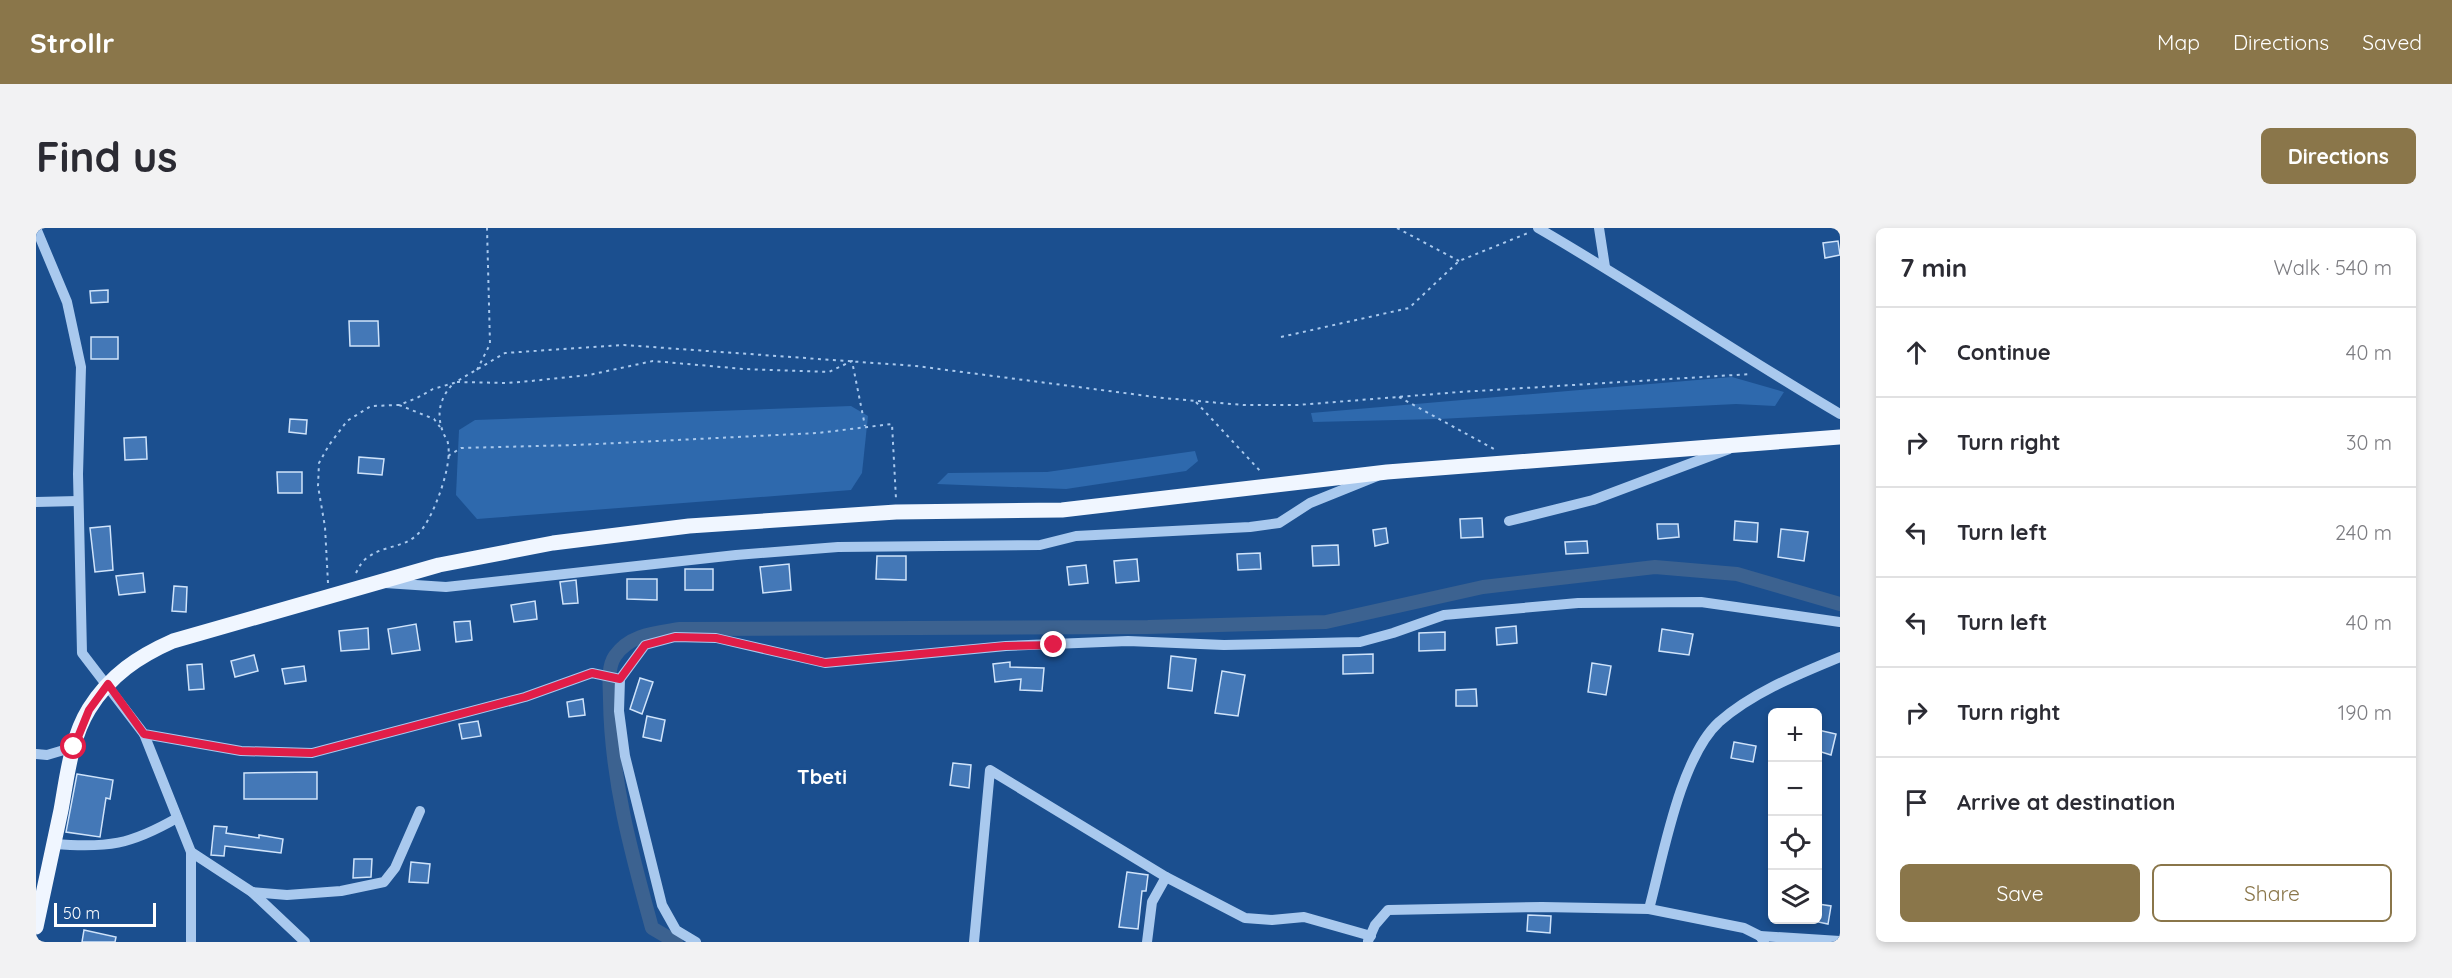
<!DOCTYPE html>
<html lang="en">
<head>
<meta charset="utf-8">
<style>
	:root { --surface:#fff; --page:#f2f2f3; --text:#2b2b33; --muted:#7c7c81; --line:#e1e1e2; --accent:#8a764a }
	body { margin:0; font-family:Quicksand,sans-serif; background:var(--page); color:var(--text) }
	.controls { position:absolute; right:18px; bottom:18px; display:grid; overflow:hidden; border-radius:9px; box-shadow:0 3px 9px #0003 }
	.controls button { width:54px; height:54px; display:grid; place-items:center; padding:0; border:0; border-bottom:2px solid var(--line); background:var(--surface); color:var(--text); font:30px sans-serif }
	.scale { position:absolute; left:18px; bottom:15px; width:102px; box-sizing:border-box; padding-left:6px; border:3px solid #fff; border-top:0; font-size:16px; line-height:21px; white-space:nowrap; color:#fff; -webkit-text-stroke:4px #1b4f8f; paint-order:stroke }
	.stop { position:absolute; width:18px; height:18px; margin:-14px; border:4px solid #e11d48; border-radius:50%; background:#fff }
	.stop.end { background:#e11d48; border-color:#fff; box-shadow:0 2px 6px #0008 }
	.list { margin:0; padding:0; list-style:none }
	h2 { display:flex; justify-content:space-between; align-items:center; height:78px; margin:0; padding:0 24px; font-size:26px }
	h2 small { font-size:20px; font-weight:400; color:var(--muted) }
	.list li { display:grid; grid-template-columns:39px 1fr auto; gap:18px; align-items:center; box-sizing:border-box; height:90px; padding:0 24px; border-top:2px solid var(--line) }
	.list b { display:block; font-size:22px; white-space:nowrap }
	.list em { font-size:20px; font-style:normal; color:var(--muted) }
	.actions { display:flex; gap:12px; padding:18px 24px }
	.actions a { flex:1; padding:14px 0; border:2px solid var(--accent); border-radius:9px; text-align:center; font-size:21px; color:var(--accent) }
	.actions .main { background:var(--accent); color:#fff }
	.icon { flex:none; width:33px; height:33px; fill:none; stroke:currentColor; stroke-width:2; stroke-linecap:round; stroke-linejoin:round }
	.map { position:relative; flex:none; width:1804px; height:714px; overflow:hidden; border-radius:9px }
	header { display:flex; align-items:center; gap:36px; box-sizing:border-box; height:84px; padding:0 30px; background:var(--accent); color:#fff }
	header strong { font-size:28px }
	nav { display:flex; gap:33px; margin-inline-start:auto; font-size:21px }
	.intro { display:flex; align-items:center; justify-content:space-between; box-sizing:border-box; height:144px; padding:0 36px }
	h1 { margin:0; font-size:42px }
	.button { padding:15px 27px; border-radius:9px; background:var(--accent); color:#fff; font-size:21px; font-weight:700 }
	main { display:flex; gap:36px; padding:0 36px }
	aside { flex:1; background:var(--surface); border-radius:9px; box-shadow:0 3px 9px #0003 }
	.map>svg:first-child { display:block }
	.green { fill:#2e69ad }
	.lines { fill:none; stroke-linecap:round; stroke-linejoin:round }
	.canal { stroke:#3c6290; stroke-width:14 }
	.building { fill:#4478b7; stroke:#cfe3fa; stroke-width:1.5 }
	.path { stroke:#a9c9ee; stroke-width:2; stroke-dasharray:3 4.5; stroke-linecap:butt }
	.minor { stroke:#a9c9ee; stroke-width:10 }
	.major { stroke:#f0f6ff; stroke-width:15 }
	.route { stroke:#e11d48; stroke-width:8 }
	.labels { text-anchor:middle; dominant-baseline:central; stroke-width:4.5; stroke-linejoin:round; paint-order:stroke }
	.quarter-label { font-size:20px; font-weight:bold; fill:#fff; stroke:#1b4f8f }
</style>
</head>
<body>
<header>
<strong>Strollr</strong>
<nav><a>Map</a><a>Directions</a><a>Saved</a></nav>
</header>
<div class="intro"><h1>Find us</h1><a class="button">Directions</a></div>
<main>
<div class="map">
<svg width="1804" height="714" viewBox="0 0 1804 714">
	<rect width="100%" height="100%" fill="#1b4f8f"/>
	<g class="green">
		<path d="M1696,149L1748,164L1739,178L1700,176L1403,191L1277,194L1275,185Z"/>
		<path d="M815,178L832,188L826,245L815,262L441,291L420,267L423,202L439,192Z"/>
		<path d="M1159,223L1162,233L1150,243L1030,261L901,256L912,245L1011,244Z"/>
	</g>
	<g class="lines">
		<path class="canal" d="M640,714L616,700C595,624 575,551 574,472C574,457 571,440 579,428C594,406 620,405 644,401L1112,399L1290,394L1447,359L1619,339L1701,346L1804,376"/>
	</g>
	<g class="building">
		<path d="M1802,13L1804,27L1789,30L1787,15Z"/>
		<path d="M72,62V74L55,75L54,63Z"/>
		<path d="M313,93H342L343,118H314Z"/>
		<rect x="55" y="109" width="27" height="22"/>
		<path d="M254,191L271,192L270,206L253,204Z"/>
		<path d="M110,209L111,231L89,232L88,210Z"/>
		<path d="M323,229L348,231L346,247L322,245Z"/>
		<path d="M241,244H266V265H242Z"/>
		<path d="M1446,290L1447,309L1425,310L1424,291Z"/>
		<path d="M1699,293L1722,295L1721,314L1698,312Z"/>
		<path d="M1621,296H1642L1643,309L1622,311Z"/>
		<path d="M74,298L77,342L59,344L54,300Z"/>
		<path d="M1350,300L1352,315L1339,318L1337,302Z"/>
		<path d="M1745,301L1772,304L1768,333L1742,329Z"/>
		<path d="M1551,313L1552,325L1530,326L1529,314Z"/>
		<path d="M1302,317L1303,337L1277,338L1276,318Z"/>
		<path d="M1224,325L1225,341L1202,342L1201,326Z"/>
		<path d="M841,328H870V352L840,351Z"/>
		<path d="M1101,331L1103,353L1080,355L1078,333Z"/>
		<path d="M753,336L755,362L727,365L724,339Z"/>
		<path d="M1050,337L1052,355L1033,357L1031,339Z"/>
		<rect x="649" y="341" width="28" height="21"/>
		<path d="M107,345L109,364L83,367L80,348Z"/>
		<path d="M591,351H621V372L591,371Z"/>
		<path d="M540,352L542,375L527,376L524,354Z"/>
		<path d="M138,358L151,359L150,384L136,383Z"/>
		<path d="M499,373L501,391L478,394L475,377Z"/>
		<path d="M434,393L436,412L420,414L418,394Z"/>
		<path d="M380,396L384,422L356,426L352,401Z"/>
		<path d="M1480,398L1481,415L1461,417L1460,400Z"/>
		<path d="M332,400L333,421L305,423L303,403Z"/>
		<path d="M1626,401L1657,406L1653,427L1623,423Z"/>
		<path d="M1409,404V422L1383,423V405Z"/>
		<path d="M1337,426V445L1307,446V427Z"/>
		<path d="M218,427L222,443L199,449L195,433Z"/>
		<path d="M1135,428L1160,431L1156,463L1132,460Z"/>
		<path d="M974,434V439L1008,440L1006,463L984,462L985,451L959,454L957,436Z"/>
		<path d="M1556,435L1575,438L1570,467L1552,464Z"/>
		<path d="M166,436L168,461L153,462L151,437Z"/>
		<path d="M268,438L270,453L249,456L246,441Z"/>
		<path d="M1186,443L1209,447L1202,488L1179,485Z"/>
		<path d="M604,450L617,454L606,486L594,481Z"/>
		<path d="M1440,461L1441,478H1420V462Z"/>
		<path d="M547,471L549,487L533,489L531,474Z"/>
		<path d="M611,488L629,492L625,513L607,509Z"/>
		<path d="M442,493L445,508L426,511L423,496Z"/>
		<path d="M1782,502L1800,506L1795,527L1782,523Z"/>
		<path d="M1698,514L1720,518L1717,534L1695,530Z"/>
		<path d="M917,535L935,537L933,560L914,557Z"/>
		<path d="M281,544V571H208V545Z"/>
		<path d="M41,546L77,552L74,571L70,570L64,609L30,604Z"/>
		<path d="M178,598L191,599L190,605L223,610V607L247,611L245,625L189,618L188,628L175,627Z"/>
		<path d="M318,631H336L335,649L317,650Z"/>
		<path d="M375,634L394,636L392,655L373,654Z"/>
		<path d="M1091,644L1112,647L1110,663H1106L1102,701L1083,699Z"/>
		<path d="M1782,676L1795,678L1792,696L1782,694Z"/>
		<path d="M1492,687L1515,688L1514,705L1491,703Z"/>
		<path d="M48,702L80,709L79,714H46Z"/>
	</g>
	<g class="lines">
		<g class="path">
			<path d="M1361,0L1423,33"/>
			<path d="M1245,109L1373,80L1423,33L1492,5"/>
			<path d="M441,142L454,116L451,0"/>
			<path d="M421,154L472,155L495,153L553,147L617,133L708,141L793,144L816,133L829,198"/>
			<path d="M1363,169L1458,221"/>
			<path d="M1160,174L1226,245"/>
			<path d="M363,177L398,191L404,199"/>
			<path d="M412,228L425,220L540,217L782,205L856,196L860,271"/>
			<path d="M320,345C323,339 326,333 331,330C353,313 375,324 392,292C402,274 416,236 412,216C412,212 408,208 407,204C400,186 404,170 416,157"/>
			<path d="M292,355L289,299L282,258L283,235L293,217L311,193L335,178L363,177L381,170L397,161L418,155L469,125L588,117L880,138L1127,170L1207,177H1262L1424,164L1715,146"/>
		</g>
		<g class="minor">
			<path d="M0,0L31,74L45,139L42,246L46,425L108,506L205,523L276,525L489,469L556,445L584,451L583,483L589,528L626,677L640,702L660,714"/>
			<path d="M1502,0C1604,59 1702,126 1804,186"/>
			<path d="M1563,0L1569,39"/>
			<path d="M0,274L42,273"/>
			<path d="M1473,293L1557,272L1693,221"/>
			<path d="M349,355L410,359L700,327L802,319L1004,317L1040,308L1214,299L1243,295L1274,275L1341,248"/>
			<path d="M584,451L609,417L639,409L680,410L789,435L970,418L1092,413L1188,417L1324,414L1357,405L1408,387L1542,375L1665,374L1804,394"/>
			<path d="M108,506L155,624V714"/>
			<path d="M0,526L11,527L38,519"/>
			<path d="M18,616C72,620 94,617 141,590"/>
			<path d="M155,624L216,664L269,714"/>
			<path d="M216,664L251,667L305,663L348,654L359,640L384,583"/>
			<path d="M1613,681C1627,629 1644,530 1683,494C1717,464 1763,446 1804,429"/>
			<path d="M1724,708L1804,713"/>
			<path d="M1332,713L1339,697L1352,682L1506,679L1613,681L1708,700L1724,708L1728,714"/>
			<path d="M938,714L954,542L1130,649L1209,690L1236,692L1268,689L1335,708"/>
			<path d="M1111,714L1116,674L1130,649"/>
		</g>
		<path class="major" d="M0,699C8,660 17,621 25,582C31,549 35,510 53,481C74,447 103,428 137,413L403,337L517,315L653,298L860,284L1026,282L1351,244L1804,209"/>
	</g>
	<g class="lines">
		<path class="route" d="M38,519L53,482L72,456L108,506L205,523L276,525L489,469L556,445L584,451L609,417L639,409L680,410L789,435L969,418L1018,417"/>
	</g>
	<g class="labels">
		<g class="quarter-label">
			<text x="786" y="548">Tbeti</text>
		</g>
	</g>
</svg>
<div class="controls">
<button>+</button>
<button>−</button>
<button><svg class="icon" aria-label="locate" viewBox="0 0 24 24"><circle cx="12" cy="12" r="6"/><path d="M12 2v4M12 18v4M2 12h4M18 12h4"/></svg></button>
<button><svg class="icon" aria-label="layers" viewBox="0 0 24 24"><path d="M12 4l9 5-9 5-9-5zM3 14l9 5 9-5"/></svg></button>
</div>
<div class="scale">50 m</div>
<div class="stop" style="left:38px;top:519px"></div>
<div class="stop end" style="left:1018px;top:417px"></div>
</div>
<aside>
<h2>7 min<small>Walk · 540 m</small></h2>
<ul class="list">
<li><svg class="icon" aria-label="ahead" viewBox="0 0 24 24"><path d="M12 20V5M6 11l6-6 6 6"/></svg><div><b>Continue</b></div><em>40 m</em></li>
<li><svg class="icon" aria-label="right" viewBox="0 0 24 24"><path d="M7 20v-9h11M14 6l5 5-5 5"/></svg><div><b>Turn right</b></div><em>30 m</em></li>
<li><svg class="icon" aria-label="left" viewBox="0 0 24 24"><path d="M17 20v-9H6M10 6l-5 5 5 5"/></svg><div><b>Turn left</b></div><em>240 m</em></li>
<li><svg class="icon" aria-label="left" viewBox="0 0 24 24"><path d="M17 20v-9H6M10 6l-5 5 5 5"/></svg><div><b>Turn left</b></div><em>40 m</em></li>
<li><svg class="icon" aria-label="right" viewBox="0 0 24 24"><path d="M7 20v-9h11M14 6l5 5-5 5"/></svg><div><b>Turn right</b></div><em>190 m</em></li>
<li><svg class="icon" aria-label="arrive" viewBox="0 0 24 24"><path d="M6 21V4h12l-3 4 3 4H6"/></svg><div><b>Arrive at destination</b></div></li>
</ul>
<div class="actions"><a class="main">Save</a><a>Share</a></div>
</aside>
</main>
</body>
</html>
